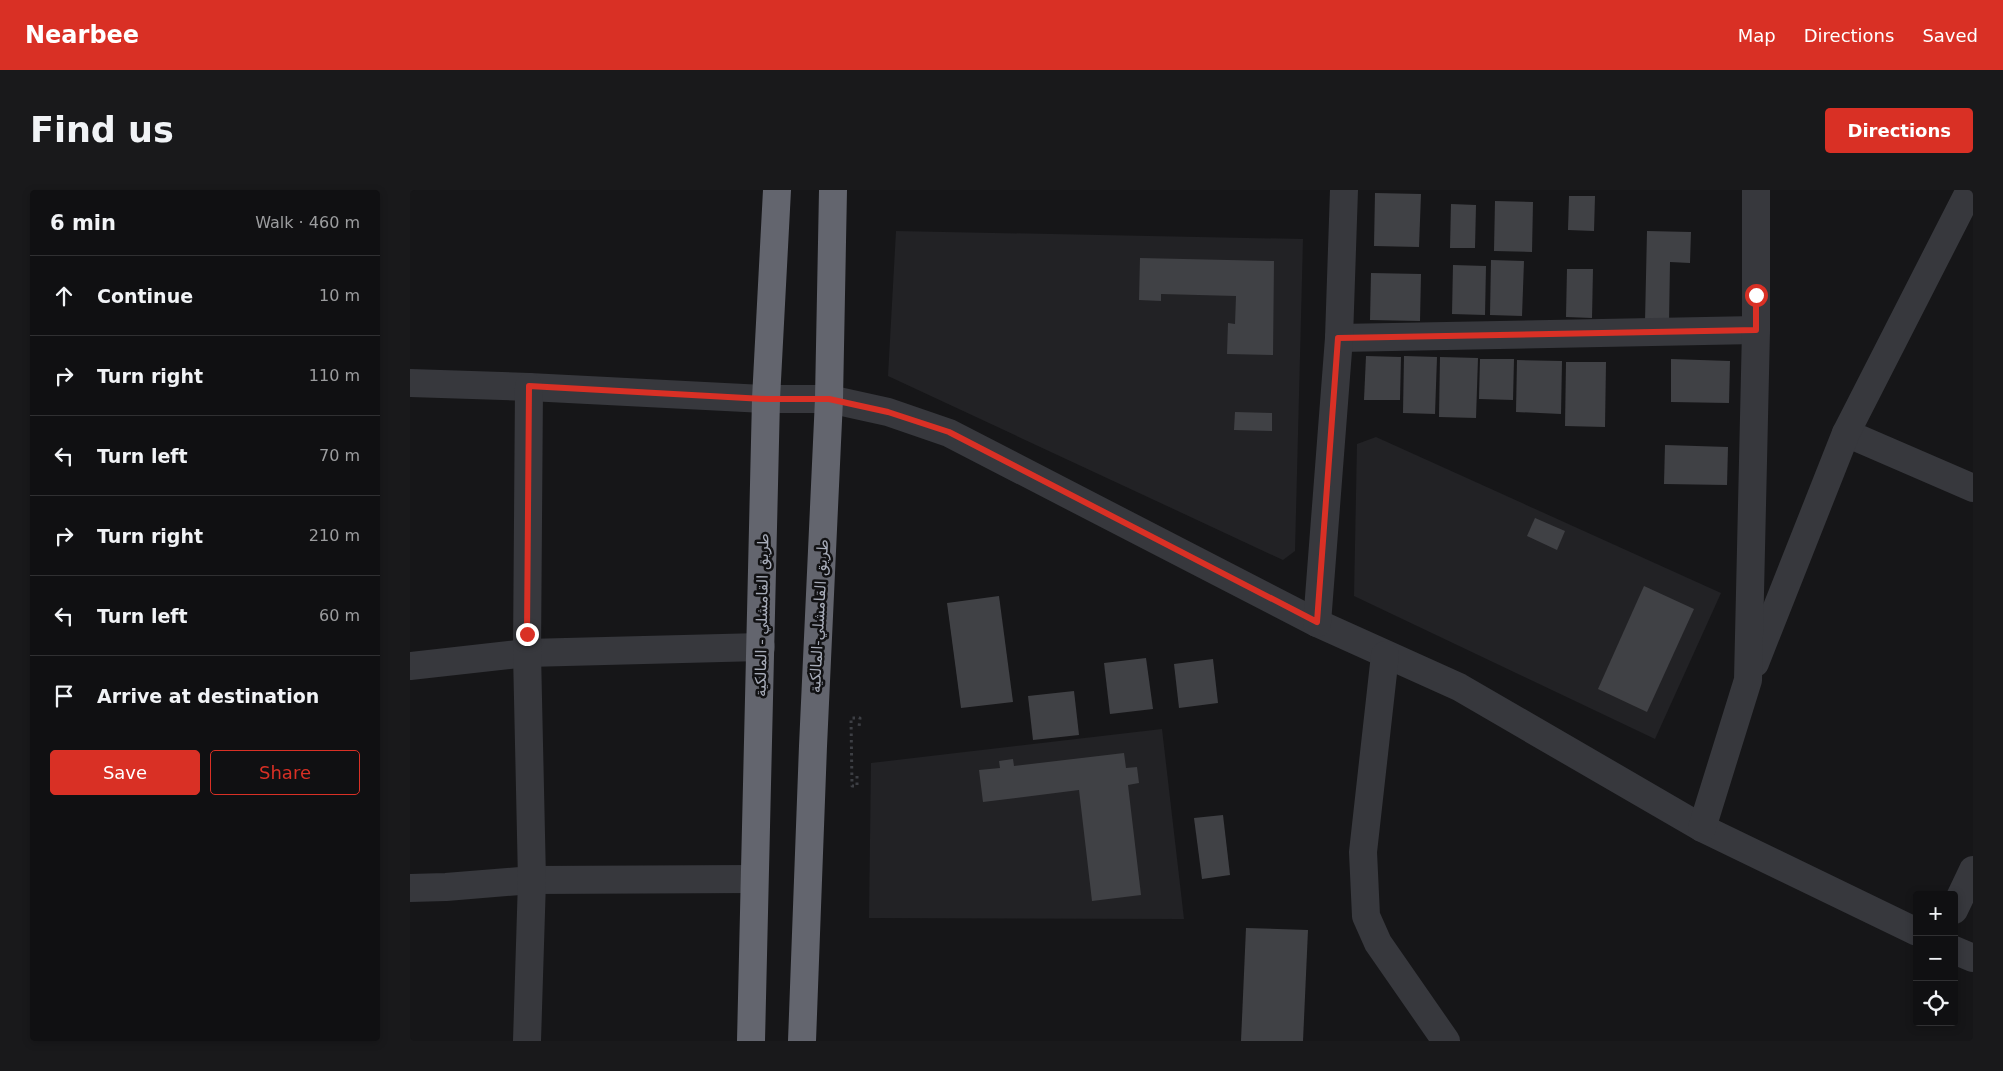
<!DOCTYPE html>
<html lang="en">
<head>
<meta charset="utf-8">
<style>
	:root { --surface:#101012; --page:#19191b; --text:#f1f3f6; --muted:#9c9d9f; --line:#303032; --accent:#d93025 }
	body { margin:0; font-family:"DejaVu Sans","Noto Sans Arabic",sans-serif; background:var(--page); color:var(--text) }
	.controls { position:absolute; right:15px; bottom:15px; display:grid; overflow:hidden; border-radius:5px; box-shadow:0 2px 8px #0003 }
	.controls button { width:45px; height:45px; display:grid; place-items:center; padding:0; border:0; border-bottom:1px solid var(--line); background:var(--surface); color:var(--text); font:25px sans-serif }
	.stop { position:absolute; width:15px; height:15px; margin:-11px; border:4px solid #d93025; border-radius:50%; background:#fff }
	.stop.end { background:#d93025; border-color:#fff; box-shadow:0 1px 5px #0008 }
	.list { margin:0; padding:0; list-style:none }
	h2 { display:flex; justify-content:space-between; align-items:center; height:65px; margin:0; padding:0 20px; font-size:21px }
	h2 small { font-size:16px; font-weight:400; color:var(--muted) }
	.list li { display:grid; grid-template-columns:32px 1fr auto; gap:15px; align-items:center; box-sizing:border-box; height:80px; padding:0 20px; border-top:1px solid var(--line) }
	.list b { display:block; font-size:19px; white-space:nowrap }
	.list em { font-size:16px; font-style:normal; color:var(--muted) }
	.actions { display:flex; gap:10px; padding:15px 20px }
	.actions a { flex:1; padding:11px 0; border:1px solid var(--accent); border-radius:5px; text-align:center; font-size:18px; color:var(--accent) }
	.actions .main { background:var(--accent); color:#fff }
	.icon { flex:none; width:28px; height:28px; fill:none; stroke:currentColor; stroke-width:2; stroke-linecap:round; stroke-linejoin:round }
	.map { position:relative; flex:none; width:1563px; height:851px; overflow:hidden; border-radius:5px }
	header { display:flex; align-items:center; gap:30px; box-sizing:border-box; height:70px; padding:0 25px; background:var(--accent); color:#fff }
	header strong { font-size:24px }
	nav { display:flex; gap:28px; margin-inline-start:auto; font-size:18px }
	.intro { display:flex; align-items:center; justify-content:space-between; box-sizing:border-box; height:120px; padding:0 30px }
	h1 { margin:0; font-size:35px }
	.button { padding:12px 22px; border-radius:5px; background:var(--accent); color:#fff; font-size:18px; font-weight:700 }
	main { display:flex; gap:30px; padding:0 30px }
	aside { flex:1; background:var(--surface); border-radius:5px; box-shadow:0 2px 8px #0003 }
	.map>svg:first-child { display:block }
	.built { fill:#222225 }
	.building { fill:#404145 }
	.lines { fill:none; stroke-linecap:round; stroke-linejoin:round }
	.path { stroke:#3d3f44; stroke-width:3; stroke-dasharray:2.5 4; stroke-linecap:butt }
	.minor { stroke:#37383d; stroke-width:28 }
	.highway { stroke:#63656e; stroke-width:28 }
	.route { stroke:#d93025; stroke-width:6 }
	.labels { text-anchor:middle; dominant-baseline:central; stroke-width:5; stroke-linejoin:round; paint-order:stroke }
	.street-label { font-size:15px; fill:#a7acb9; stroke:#111113 }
</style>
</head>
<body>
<header>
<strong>Nearbee</strong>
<nav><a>Map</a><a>Directions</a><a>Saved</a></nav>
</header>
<div class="intro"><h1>Find us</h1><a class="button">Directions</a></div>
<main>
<aside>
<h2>6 min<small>Walk · 460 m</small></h2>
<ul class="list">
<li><svg class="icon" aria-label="ahead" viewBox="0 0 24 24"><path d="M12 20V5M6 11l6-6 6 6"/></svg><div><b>Continue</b></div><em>10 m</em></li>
<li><svg class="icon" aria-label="right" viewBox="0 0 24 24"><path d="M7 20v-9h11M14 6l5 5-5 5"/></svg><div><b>Turn right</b></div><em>110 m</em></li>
<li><svg class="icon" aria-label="left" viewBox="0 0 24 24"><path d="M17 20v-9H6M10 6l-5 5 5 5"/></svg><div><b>Turn left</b></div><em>70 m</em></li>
<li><svg class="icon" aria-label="right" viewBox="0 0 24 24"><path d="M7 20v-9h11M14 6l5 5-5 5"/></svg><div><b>Turn right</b></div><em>210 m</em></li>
<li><svg class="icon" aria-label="left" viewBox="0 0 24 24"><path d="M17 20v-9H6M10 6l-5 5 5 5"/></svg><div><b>Turn left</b></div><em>60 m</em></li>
<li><svg class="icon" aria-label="arrive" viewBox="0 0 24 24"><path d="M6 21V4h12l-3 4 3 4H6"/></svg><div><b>Arrive at destination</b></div></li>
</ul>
<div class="actions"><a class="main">Save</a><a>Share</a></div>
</aside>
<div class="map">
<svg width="1563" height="851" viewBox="0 0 1563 851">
	<rect width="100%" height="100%" fill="#161618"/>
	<g class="built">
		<path d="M486,41L893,49L885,361L873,370L478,186Z"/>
		<path d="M966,247L1311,403L1245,549L944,406L947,254Z"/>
		<path d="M752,539L774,729L459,728L461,573Z"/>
	</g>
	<g class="building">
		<path d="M965,3L1011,4L1009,57L964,56Z"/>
		<path d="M1159,6H1185L1184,41L1158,40Z"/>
		<path d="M1085,11L1123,12L1122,62L1084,61Z"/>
		<path d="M1041,14L1066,15L1065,58H1040Z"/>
		<path d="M1237,41L1281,42L1280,73L1260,72L1259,133L1235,132Z"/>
		<path d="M730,68L864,71L863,165L817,164L818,133L825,134L826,106L751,104V111L729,110Z"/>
		<path d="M1081,70L1114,71L1112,126L1080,125Z"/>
		<path d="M1043,75L1076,76L1075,125L1042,124Z"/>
		<path d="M1157,79H1183L1182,128L1156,127Z"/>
		<path d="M961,83L1011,84L1010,131L960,130Z"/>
		<path d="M956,166L991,167L990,210H954Z"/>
		<path d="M994,166L1027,167L1025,224L993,223Z"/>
		<path d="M1030,167L1068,168L1066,228L1029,227Z"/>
		<path d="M1070,169H1104L1103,210L1069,209Z"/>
		<path d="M1261,169L1320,171L1319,213L1261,212Z"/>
		<path d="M1107,170L1152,171L1151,224L1106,222Z"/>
		<path d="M1156,172H1196L1195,237L1155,236Z"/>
		<path d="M825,222L862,223V241L824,240Z"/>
		<path d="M1255,255L1318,257L1317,295L1254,294Z"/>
		<path d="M1125,328L1155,341L1147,360L1117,346Z"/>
		<path d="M1234,396L1284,419L1237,522L1188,499Z"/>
		<path d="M589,406L603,512L551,518L537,413Z"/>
		<path d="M736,468L743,519L700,524L694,473Z"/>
		<path d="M803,469L808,513L769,518L764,474Z"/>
		<path d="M664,501L669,545L623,550L618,506Z"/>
		<path d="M714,563L716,578L727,577L729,593L718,595L731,705L682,711L669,600L573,612L569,580L590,578L589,571L603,569L604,576Z"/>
		<path d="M813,625L820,685L792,689L784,628Z"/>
		<path d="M836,738L898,740L893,851H831Z"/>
	</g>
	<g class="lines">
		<path class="path" d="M447,586V596H442L441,528H450L449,537"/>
		<g class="minor">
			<path d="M929,148L1346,140"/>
			<path d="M0,193L119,197L356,209H419L478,222L539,243L907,433L1049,497L1292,638L1507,742"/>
			<path d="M1436,243L1563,298"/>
			<path d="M907,433L929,148L934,0"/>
			<path d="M975,465L953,662L956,726L968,753L1036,851"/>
			<path d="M1345,473L1436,243L1560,0"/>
			<path d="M0,476L117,463L351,457"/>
			<path d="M1292,638L1338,490L1346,140V0"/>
			<path d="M0,698L36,697L122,690L344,689"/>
			<path d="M1544,720L1563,680"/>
			<path d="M1544,760L1563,768"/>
			<path d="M117,851L122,690L117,463L119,197"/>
		</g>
		<g class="highway">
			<path d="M341,851L356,209L367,0"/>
			<path d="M392,851L403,556L419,209L423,0"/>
		</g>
	</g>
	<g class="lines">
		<path class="route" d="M117,444L119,196L356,209H419L478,222L539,242L907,432L928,148L1346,140V105"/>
	</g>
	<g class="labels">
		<g class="street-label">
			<text transform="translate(352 425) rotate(-89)">طريق القامشلي - المالكية</text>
			<text transform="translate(409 426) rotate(-87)">طريق القامشلي-المالكية</text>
		</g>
	</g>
</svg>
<div class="controls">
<button>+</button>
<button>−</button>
<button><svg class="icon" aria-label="locate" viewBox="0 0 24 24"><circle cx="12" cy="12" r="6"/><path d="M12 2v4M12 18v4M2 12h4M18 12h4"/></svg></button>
</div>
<div class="stop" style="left:1346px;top:105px"></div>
<div class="stop end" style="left:117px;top:444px"></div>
</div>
</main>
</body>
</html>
